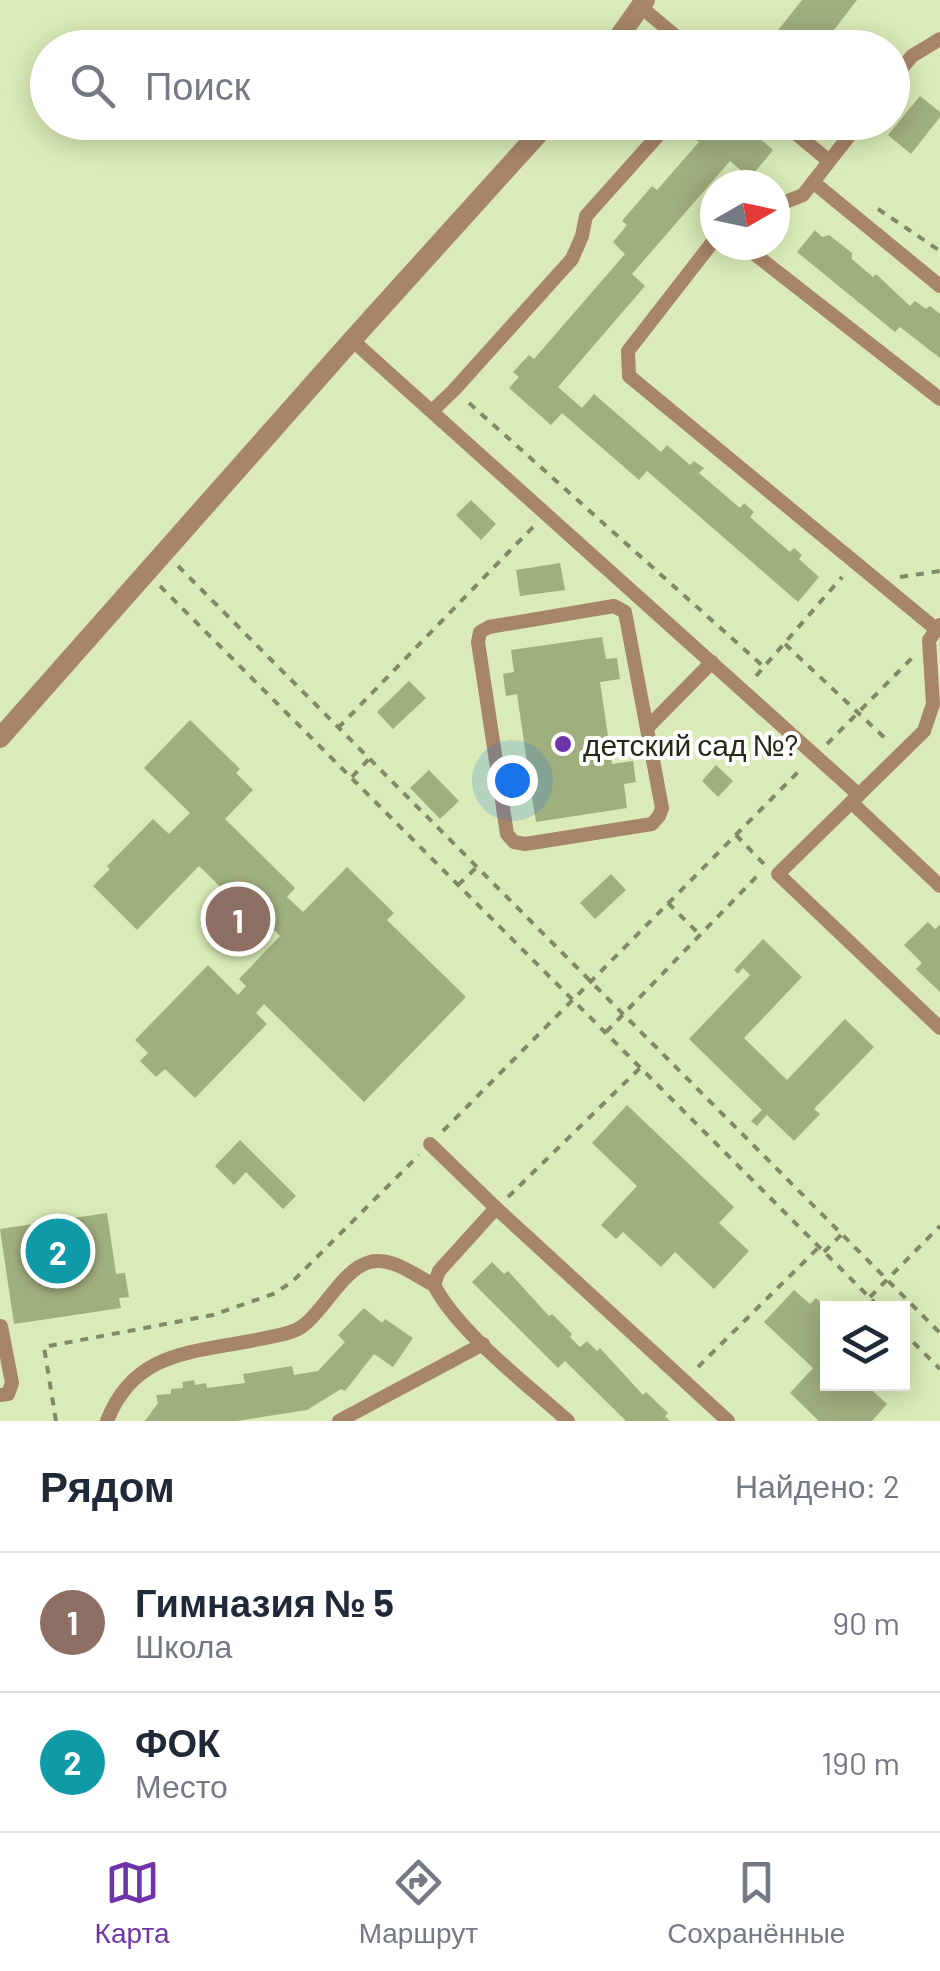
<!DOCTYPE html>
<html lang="ru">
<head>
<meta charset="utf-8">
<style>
	:root { --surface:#fff; --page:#f2f2f3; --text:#1f2937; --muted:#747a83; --line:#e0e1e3; --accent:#6e35ab }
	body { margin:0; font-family:Barlow,sans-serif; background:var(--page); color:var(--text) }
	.controls { position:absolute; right:30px; bottom:30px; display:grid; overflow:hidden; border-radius:0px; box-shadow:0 5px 25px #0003 }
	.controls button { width:90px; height:90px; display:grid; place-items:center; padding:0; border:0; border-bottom:2px solid var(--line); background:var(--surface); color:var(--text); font:50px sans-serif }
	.compass { position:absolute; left:700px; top:170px; width:90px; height:90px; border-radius:50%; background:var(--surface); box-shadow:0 5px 25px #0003; rotate:81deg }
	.you { position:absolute; left:512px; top:780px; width:35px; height:35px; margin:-25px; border:8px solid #fff; border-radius:50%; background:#1a73e8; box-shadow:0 0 0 15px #1a73e833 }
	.badge { display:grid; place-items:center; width:65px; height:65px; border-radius:50%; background:var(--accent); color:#fff; font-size:32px; font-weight:700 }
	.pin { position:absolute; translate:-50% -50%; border:5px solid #fff; box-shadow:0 2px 10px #0006 }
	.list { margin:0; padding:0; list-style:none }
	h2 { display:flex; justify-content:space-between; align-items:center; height:130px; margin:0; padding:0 40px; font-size:42px }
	h2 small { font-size:32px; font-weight:400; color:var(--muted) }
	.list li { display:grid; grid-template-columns:65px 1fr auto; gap:30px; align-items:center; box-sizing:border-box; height:140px; padding:0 40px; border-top:2px solid var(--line) }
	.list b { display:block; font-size:38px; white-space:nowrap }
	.list p { margin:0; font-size:32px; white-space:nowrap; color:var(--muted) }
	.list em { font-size:32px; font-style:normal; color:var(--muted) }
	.icon { flex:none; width:55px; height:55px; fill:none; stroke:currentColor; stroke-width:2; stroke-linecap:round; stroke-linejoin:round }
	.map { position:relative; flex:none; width:940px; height:1421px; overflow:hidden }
	.search { position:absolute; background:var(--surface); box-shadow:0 5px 25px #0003; left:30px; right:30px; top:30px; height:110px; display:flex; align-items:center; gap:25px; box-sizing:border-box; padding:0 35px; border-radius:55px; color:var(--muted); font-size:38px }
	.sheet { height:410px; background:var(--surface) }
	nav { display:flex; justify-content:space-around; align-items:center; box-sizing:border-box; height:140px; border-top:2px solid var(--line); background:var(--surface); font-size:28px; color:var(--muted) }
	nav a { display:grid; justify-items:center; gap:5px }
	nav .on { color:var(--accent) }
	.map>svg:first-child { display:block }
	.building { fill:#a0af7e }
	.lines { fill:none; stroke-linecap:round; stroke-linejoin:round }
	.path { stroke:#7f8a66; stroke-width:4; stroke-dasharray:8 8; stroke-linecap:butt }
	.service { stroke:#a78569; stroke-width:14 }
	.minor { stroke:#a78569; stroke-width:20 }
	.poi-dot { fill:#6e35ab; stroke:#fff; stroke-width:4 }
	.labels { text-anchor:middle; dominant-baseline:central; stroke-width:8; stroke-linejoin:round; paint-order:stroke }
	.poi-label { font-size:30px; fill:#242a16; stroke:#fff; text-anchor:start }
</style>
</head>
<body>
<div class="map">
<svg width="940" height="1421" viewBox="0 0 940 1421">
	<rect width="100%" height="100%" fill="#daebb7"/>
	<g class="building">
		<path d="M802,0H857L827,39L837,48H771L767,44Z"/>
		<path d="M920,96L940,112V117L911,154L888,135Z"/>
		<path d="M709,122L713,126L716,122H735L743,129L745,126L773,150L750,178L730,161L632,274L645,286L558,387L582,408L594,394L661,452L667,445L690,465L694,461L704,468L699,473L740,508L744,503L754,512L750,517L790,552L794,548L802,555L799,559L819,577L798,602L647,471L639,480L562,413L551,425L509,388L519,377L513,372L529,355L534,359L625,254L613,242L627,225L622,221L652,186L657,190L699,142L695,139Z"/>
		<path d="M815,230L822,237L829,235L852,253V259L873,277L876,274L910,306L915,301L926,309L930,306L940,314V358L900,327L895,332L797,252Z"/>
		<path d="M471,500L496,524L481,540L456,515Z"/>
		<path d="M560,563L565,590L520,596L516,570Z"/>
		<path d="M602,637L606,659L617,658L620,679L600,682L612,764L633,761L636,782L624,784L627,808L536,822L532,797L522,798L519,777L529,776L517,694L506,696L503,674L514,672L511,650Z"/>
		<path d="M409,681L426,698L393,729L377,712Z"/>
		<path d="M190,720L240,769L236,773L253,790L225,819L295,888L287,897L303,912L347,867L394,913L387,920L466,997L364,1102L264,1004L256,1013L267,1024L195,1098L165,1069L156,1077L140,1061L148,1053L135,1040L208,965L238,995L246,986L239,979L280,936L265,920L259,925L199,866L137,930L93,886L110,869L107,866L153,819L169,834L190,813L144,768Z"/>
		<path d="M716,765L733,781L718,797L702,781Z"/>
		<path d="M429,770L459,801L440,819L410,788Z"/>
		<path d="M611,874L626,890L595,919L580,903Z"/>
		<path d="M928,922L935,929L940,925V992L916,969L922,963L904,945Z"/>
		<path d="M763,939L802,977L744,1038L787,1080L845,1019L874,1047L814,1109L820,1114L794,1141L767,1115L757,1126L751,1121L762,1110L689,1039L750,975L743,968L738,974L734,970Z"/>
		<path d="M627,1105L734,1207L719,1223L749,1251L714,1289L675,1252L661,1267L623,1232L616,1239L601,1225L637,1186L592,1143Z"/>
		<path d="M240,1140L296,1196L283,1209L246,1172L234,1185L215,1166Z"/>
		<path d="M107,1213L116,1274L125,1273L129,1297L119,1298L121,1308L14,1324L0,1229Z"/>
		<path d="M492,1262L504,1274L508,1271L549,1316L552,1314L572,1334L570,1337L580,1347L587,1341L597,1351L600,1348L643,1395L646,1392L668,1413L665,1416L670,1421H626L565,1361L558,1368L472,1282Z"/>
		<path d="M794,1290L810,1304L816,1298L828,1308V1384H865L887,1404L872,1421H819L790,1393L813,1368L764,1322Z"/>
		<path d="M364,1308L382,1323L385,1319L413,1338L393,1367L374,1354L345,1391L341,1389L307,1410L236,1421H145L158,1403L156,1395L171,1394V1389L183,1388L182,1382L194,1380L195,1385L206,1383L207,1388L245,1383L243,1374L292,1366L294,1375L318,1371L345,1342L338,1335Z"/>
	</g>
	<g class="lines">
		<g class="path">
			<path d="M878,209L940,251"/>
			<path d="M469,403L764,667"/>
			<path d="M178,566L940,1333"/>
			<path d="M900,577L940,571"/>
			<path d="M160,586L880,1308"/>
			<path d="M785,644L887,740"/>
			<path d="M756,676L842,577"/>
			<path d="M338,728L533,527"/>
			<path d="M827,744L912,658"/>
			<path d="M352,777L369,759"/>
			<path d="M736,835L764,864"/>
			<path d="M458,885L477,867"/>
			<path d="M668,903L700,935"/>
			<path d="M606,1032L759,874"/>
			<path d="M443,1131L802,768"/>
			<path d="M508,1197L640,1068"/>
			<path d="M824,1252L842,1234"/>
			<path d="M870,1297L940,1226"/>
			<path d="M902,1331L940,1369"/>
			<path d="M698,1367L819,1247"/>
			<path d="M56,1421L44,1347L213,1315L273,1294L292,1282L419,1155"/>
		</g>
		<g class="service">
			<path d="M641,7L690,48"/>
			<path d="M892,80L912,56L940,39"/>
			<path d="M782,122L829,161"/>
			<path d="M813,182L940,286"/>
			<path d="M775,206L803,195L860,122"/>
			<path d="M715,239L628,351L629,376L936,629"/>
			<path d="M743,245L940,399"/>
			<path d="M352,340L859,795"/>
			<path d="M432,411L454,390L572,259L582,236L586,216L670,122"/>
			<path d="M614,606L625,612L662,808L659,816L652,824L525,844L514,842L507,834L478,642L480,632L489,627Z"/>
			<path d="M940,625L929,640L933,704L924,731L778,874L940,1028"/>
			<path d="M647,728L712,662"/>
			<path d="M851,802L940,886"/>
			<path d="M430,1144L496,1208L728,1421"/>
			<path d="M496,1208L439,1271L434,1285C458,1332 528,1385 568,1421"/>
			<path d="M0,1395L8,1394L12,1383L1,1326"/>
			<path d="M107,1421C135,1349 195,1353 260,1339C274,1336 293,1334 304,1325C325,1309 344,1268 370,1262C391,1256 416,1276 434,1285"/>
			<path d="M339,1421L483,1344"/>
		</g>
		<g class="minor">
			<path d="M611,48L645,0"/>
			<path d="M0,738L352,340L549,122"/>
		</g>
	</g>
	<circle class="poi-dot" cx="563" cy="744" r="10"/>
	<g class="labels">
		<g class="poi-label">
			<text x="583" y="744">детский сад №?</text>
		</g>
	</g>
</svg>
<div class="controls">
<button><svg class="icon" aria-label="layers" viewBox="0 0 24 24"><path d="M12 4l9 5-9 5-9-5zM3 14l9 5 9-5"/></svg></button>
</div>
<svg class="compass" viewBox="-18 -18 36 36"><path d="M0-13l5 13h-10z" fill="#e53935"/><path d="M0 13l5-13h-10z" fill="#747a83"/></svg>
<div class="you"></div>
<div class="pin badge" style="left:238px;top:919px;background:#8d6e63">1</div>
<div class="pin badge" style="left:58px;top:1251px;background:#0f9aa8">2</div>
<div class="search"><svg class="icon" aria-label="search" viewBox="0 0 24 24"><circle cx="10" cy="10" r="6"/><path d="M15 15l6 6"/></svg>Поиск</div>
</div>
<section class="sheet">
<h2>Рядом<small>Найдено: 2</small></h2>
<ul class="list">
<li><span class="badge" style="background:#8d6e63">1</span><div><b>Гимназия № 5</b><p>Школа</p></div><em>90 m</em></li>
<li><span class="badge" style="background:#0f9aa8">2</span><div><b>ФОК</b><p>Место</p></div><em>190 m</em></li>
</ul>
</section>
<nav>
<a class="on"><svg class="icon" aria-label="map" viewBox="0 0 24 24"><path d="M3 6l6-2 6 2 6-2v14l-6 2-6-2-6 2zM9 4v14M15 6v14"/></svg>Карта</a>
<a><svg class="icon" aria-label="directions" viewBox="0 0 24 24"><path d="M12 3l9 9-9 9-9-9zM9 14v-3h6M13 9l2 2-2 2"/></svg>Маршрут</a>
<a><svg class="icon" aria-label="saved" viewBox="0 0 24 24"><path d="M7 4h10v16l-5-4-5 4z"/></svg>Сохранённые</a>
</nav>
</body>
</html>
